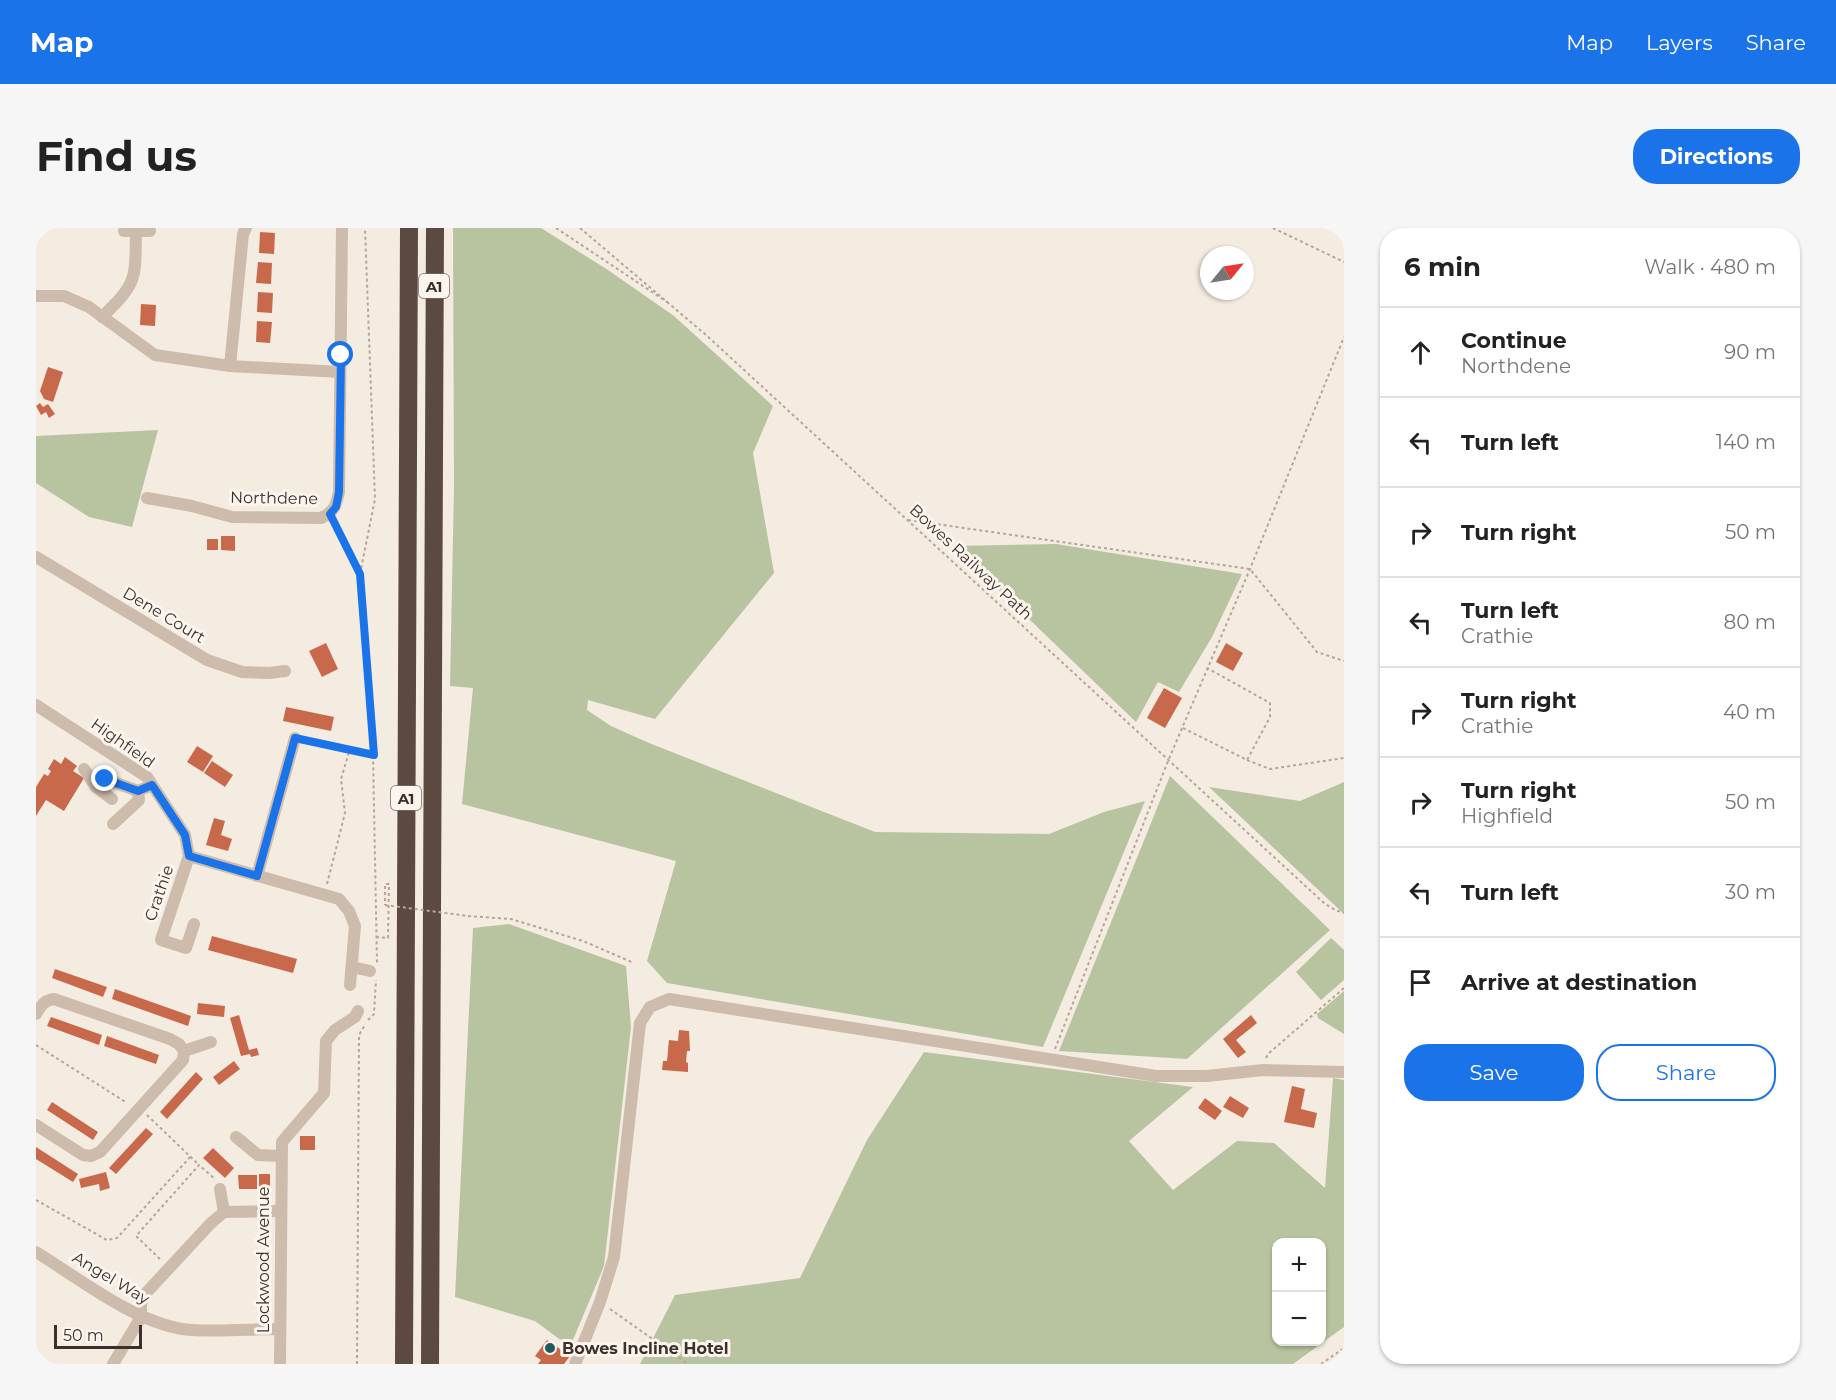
<!DOCTYPE html>
<html lang="en">
<head>
<meta charset="utf-8">
<style>
	:root { --surface:#fff; --page:#f6f6f6; --text:#222; --muted:#767676; --line:#e0e0e0; --accent:#1a73e8 }
	body { margin:0; font-family:Montserrat,sans-serif; background:var(--page); color:var(--text) }
	.controls { position:absolute; right:18px; bottom:18px; display:grid; overflow:hidden; border-radius:12px; box-shadow:0 2px 4px #0004 }
	.controls button { width:54px; height:54px; display:grid; place-items:center; padding:0; border:0; border-bottom:2px solid var(--line); background:var(--surface); color:var(--text); font:30px sans-serif }
	.compass { position:absolute; left:1164px; top:18px; width:54px; height:54px; border-radius:50%; background:var(--surface); box-shadow:0 2px 4px #0004; rotate:60deg }
	.scale { position:absolute; left:18px; bottom:15px; width:88px; box-sizing:border-box; padding-left:6px; border:3px solid #3b302b; border-top:0; font-size:16px; line-height:21px; white-space:nowrap; color:#3b302b; -webkit-text-stroke:4px #fbf5ee; paint-order:stroke }
	.stop { position:absolute; width:18px; height:18px; margin:-14px; border:4px solid #1a73e8; border-radius:50%; background:#fff }
	.stop.end { background:#1a73e8; border-color:#fff; box-shadow:0 2px 6px #0008 }
	.list { margin:0; padding:0; list-style:none }
	h2 { display:flex; justify-content:space-between; align-items:center; height:78px; margin:0; padding:0 24px; font-size:26px }
	h2 small { font-size:20px; font-weight:400; color:var(--muted) }
	.list li { display:grid; grid-template-columns:39px 1fr auto; gap:18px; align-items:center; box-sizing:border-box; height:90px; padding:0 24px; border-top:2px solid var(--line) }
	.list b { display:block; font-size:22px; white-space:nowrap }
	.list p { margin:0; font-size:20px; white-space:nowrap; color:var(--muted) }
	.list em { font-size:20px; font-style:normal; color:var(--muted) }
	.actions { display:flex; gap:12px; padding:18px 24px }
	.actions a { flex:1; padding:14px 0; border:2px solid var(--accent); border-radius:24px; text-align:center; font-size:21px; color:var(--accent) }
	.actions .main { background:var(--accent); color:#fff }
	.icon { flex:none; width:33px; height:33px; fill:none; stroke:currentColor; stroke-width:2; stroke-linecap:round; stroke-linejoin:round }
	.map { position:relative; flex:none; width:1308px; height:1136px; overflow:hidden; border-radius:24px }
	header { display:flex; align-items:center; gap:36px; box-sizing:border-box; height:84px; padding:0 30px; background:var(--accent); color:#fff }
	header strong { font-size:28px }
	nav { display:flex; gap:33px; margin-inline-start:auto; font-size:21px }
	.intro { display:flex; align-items:center; justify-content:space-between; box-sizing:border-box; height:144px; padding:0 36px }
	h1 { margin:0; font-size:42px }
	.button { padding:15px 27px; border-radius:24px; background:var(--accent); color:#fff; font-size:21px; font-weight:700 }
	main { display:flex; gap:36px; padding:0 36px }
	aside { flex:1; background:var(--surface); border-radius:24px; box-shadow:0 2px 4px #0004 }
	.map>svg:first-child { display:block }
	.green { fill:#b8c4a0; fill-rule:evenodd }
	.building { fill:#c8694b }
	.lines { fill:none; stroke-linecap:round; stroke-linejoin:round }
	.path { stroke:#b9a596; stroke-width:2; stroke-dasharray:3 3; stroke-linecap:butt }
	.minor { stroke:#cdbbac; stroke-width:12 }
	.highway { stroke:#5c4a42; stroke-width:18 }
	.path-bridge { stroke:#b9a596; stroke-width:2; stroke-dasharray:3 3; stroke-linecap:butt }
	.route { stroke:#1a73e8; stroke-width:8 }
	.poi-dot { fill:#1f5a5e; stroke:#fbf5ee; stroke-width:2 }
	.labels { text-anchor:middle; dominant-baseline:central; stroke-width:6; stroke-linejoin:round; paint-order:stroke }
	.shield { fill:#fbf5ee; stroke:#756b66; stroke-width:1.5 }
	.shield-label { font-size:15px; font-weight:bold; fill:#3b302b }
	.street-label { font-size:16px; fill:#3b302b; stroke:#fbf5ee }
	.poi-label { font-size:16px; font-weight:bold; fill:#3b302b; stroke:#fbf5ee; text-anchor:start }
</style>
</head>
<body>
<header>
<strong>Map</strong>
<nav><a>Map</a><a>Layers</a><a>Share</a></nav>
</header>
<div class="intro"><h1>Find us</h1><a class="button">Directions</a></div>
<main>
<div class="map">
<svg width="1308" height="1136" viewBox="0 0 1308 1136">
	<rect width="100%" height="100%" fill="#f4ebe1"/>
	<g class="green">
		<path d="M417,0H505L572,42L638,88L737,178L717,225L738,345L619,491L552,472L551,482L575,498L613,515L839,604L1013,606L1068,584L1109,573L1007,819L631,755L611,733L640,633L426,576L437,460L414,458L418,259Z"/>
		<path d="M122,202L96,299L53,289L0,255V208Z"/>
		<path d="M1020,316L1206,346L1176,409L1143,464L1122,454L1100,494L917,318Z"/>
		<path d="M1134,548L1294,702L1151,831L1023,823Z"/>
		<path d="M1308,554V686L1173,559L1264,573Z"/>
		<path d="M473,696L590,738L595,799L568,1038L534,1119L499,1093L419,1069L437,700Z"/>
		<path d="M1295,710L1308,722V752L1285,772L1260,744Z"/>
		<path d="M1308,763V806L1282,790L1281,786Z"/>
		<path d="M888,824L1157,859L1093,913L1137,962L1201,913L1238,915L1289,960L1297,850L1308,852V1099L1257,1136H604L639,1067L764,1050L831,912ZM1240,1014H1286V1114H1240Z"/>
	</g>
	<g class="building">
		<path d="M224,4L239,5L238,26L223,25Z"/>
		<path d="M222,34L236,35L235,56L220,55Z"/>
		<path d="M222,64L237,65L236,85L221,84Z"/>
		<path d="M105,76L120,77L119,98L104,97Z"/>
		<path d="M221,93L236,94L234,115L220,114Z"/>
		<path d="M12,139L27,144L17,174L8,171L4,163Z"/>
		<path d="M4,175L7,179L12,176L19,186L13,190L10,184L5,187L0,178Z"/>
		<path d="M185,308H199V323L185,322Z"/>
		<rect x="171" y="311" width="11" height="11"/>
		<path d="M290,415L302,441L286,449L273,423Z"/>
		<path d="M1190,415L1207,425L1197,443L1180,434Z"/>
		<path d="M1128,460L1146,470L1129,500L1111,490Z"/>
		<path d="M250,479L298,489L295,503L247,493Z"/>
		<path d="M161,518L177,528L167,544L151,534Z"/>
		<path d="M29,529L41,538L37,543L48,550L28,583L10,572L0,588V559L8,546L12,548L15,543L12,541L18,531L25,536Z"/>
		<path d="M176,533L197,547L189,559L168,545Z"/>
		<path d="M178,590L189,593L185,607L196,611L192,623L170,617Z"/>
		<path d="M176,708L261,731L257,745L172,722Z"/>
		<path d="M19,741L71,759L67,769L16,750Z"/>
		<path d="M79,761L155,788L152,798L76,771Z"/>
		<path d="M162,775L189,778L188,789L161,786Z"/>
		<path d="M203,787L213,822L221,820L223,827L215,829L214,826L205,828L194,790Z"/>
		<path d="M1215,787L1221,795L1200,812L1210,824L1202,830L1187,811Z"/>
		<path d="M15,789L66,807L63,817L11,798Z"/>
		<path d="M643,802L653,803L654,823H651L650,834L652,835V844L626,842L627,833H631L633,812L642,813Z"/>
		<path d="M71,808L123,827L120,836L68,818Z"/>
		<path d="M198,833L204,841L183,857L177,849Z"/>
		<path d="M160,844L167,851L131,891L124,884Z"/>
		<path d="M1256,858L1269,861L1265,881L1281,885L1278,900L1248,894Z"/>
		<path d="M1194,868L1213,880L1207,890L1187,879Z"/>
		<path d="M1169,870L1186,883L1179,892L1162,880Z"/>
		<path d="M16,874L62,904L57,912L11,882Z"/>
		<path d="M110,900L117,906L80,946L73,940Z"/>
		<rect x="264" y="908" width="15" height="14"/>
		<path d="M0,919L42,946L37,954L0,931Z"/>
		<path d="M177,920L198,940L189,950L167,930Z"/>
		<path d="M70,944L74,960L64,963L63,956L45,960L43,951Z"/>
		<path d="M223,946H234V961L231,960V963H223Z"/>
		<path d="M202,947H221V961H203Z"/>
		<path d="M511,1112L534,1128L528,1136H502L505,1132L499,1128Z"/>
	</g>
	<g class="lines">
		<g class="path">
			<path d="M520,0L631,74"/>
			<path d="M544,0L670,107L1288,675L1299,682L1308,685"/>
			<path d="M1237,0L1308,34"/>
			<path d="M872,292L1214,341L1281,424L1308,433"/>
			<path d="M298,294L324,346L337,527L341,735"/>
			<path d="M324,346L339,271L329,0"/>
			<path d="M1147,500L1211,532L1234,489V475L1171,440"/>
			<path d="M270,512L337,527"/>
			<path d="M1211,532L1234,541L1308,530"/>
			<path d="M291,656L309,585L305,551L314,521"/>
			<path d="M432,688L475,691L547,713L598,735"/>
			<path d="M340,709L352,710L353,656H349V677"/>
			<path d="M332,792L338,786L340,752"/>
			<path d="M0,817L91,875"/>
			<path d="M1019,821L1132,533L1214,341L1308,109"/>
			<path d="M1230,830L1232,826L1308,760"/>
			<path d="M111,887L163,937"/>
			<path d="M0,972L71,1012L81,1010L155,928"/>
			<path d="M124,1031L100,1008L163,937L179,951"/>
			<path d="M574,1081L652,1136"/>
			<path d="M321,1136L323,807L329,797"/>
			<path d="M1285,1136L1308,1120"/>
		</g>
		<g class="minor">
			<path d="M88,3H114"/>
			<path d="M0,68H28L53,79L119,127L194,138L304,144"/>
			<path d="M66,89C102,54 99,52 100,3"/>
			<path d="M194,138L207,6L210,0"/>
			<path d="M111,270L156,278L196,289L285,290C298,284 300,278 303,264L306,0"/>
			<path d="M0,329L171,432L206,444L233,445L249,443"/>
			<path d="M0,477L111,549L149,607L153,628"/>
			<path d="M48,541L60,559L76,571"/>
			<path d="M60,559L69,551L102,563L116,557"/>
			<path d="M77,596L103,572L102,563"/>
			<path d="M153,628L303,671L313,683L319,698L314,757"/>
			<path d="M153,628L125,712L150,720L158,696"/>
			<path d="M221,648L259,510"/>
			<path d="M316,739L334,743"/>
			<path d="M0,786C5,778 8,772 18,771L134,811L143,816L148,823L147,832L64,924L55,928L47,927L0,897"/>
			<path d="M148,823L175,814"/>
			<path d="M200,909L222,927L244,928"/>
			<path d="M184,961L188,984"/>
			<path d="M0,1024C44,1051 95,1092 146,1101C175,1105 213,1101 243,1101"/>
			<path d="M77,1136L105,1089V1075L110,1065L175,995L188,984L245,983"/>
			<path d="M244,1136L246,914L288,865L290,813L299,802L319,789L322,783"/>
			<path d="M539,1136L564,1074L578,1029L604,795L614,779L633,771L1120,848H1171L1227,842L1308,844"/>
		</g>
		<g class="highway">
			<path d="M368,1136L373,0"/>
			<path d="M394,1136L399,0"/>
		</g>
		<path class="path-bridge" d="M349,677L432,688"/>
	</g>
	<g class="lines">
		<path class="route" d="M69,551L102,563L116,557L149,607L153,628L221,648L259,510L338,527L324,346L294,286L300,279L303,264L305,127"/>
	</g>
	<circle class="poi-dot" cx="514" cy="1120" r="6"/>
	<g class="labels">
		<g class="shield">
			<rect x="383" y="46" width="30" height="24" rx="4.5"/>
			<rect x="355" y="558" width="30" height="24" rx="4.5"/>
		</g>
		<g class="shield-label">
			<text x="398" y="58">A1</text>
			<text x="370" y="570">A1</text>
		</g>
		<g class="street-label">
			<text transform="translate(238 270) rotate(1)">Northdene</text>
			<text transform="translate(935 334) rotate(43)">Bowes Railway Path</text>
			<text transform="translate(128 387) rotate(31)">Dene Court</text>
			<text transform="translate(87 515) rotate(35)">Highfield</text>
			<text transform="translate(123 665) rotate(-71)">Crathie</text>
			<text transform="translate(227 1032) rotate(-90)">Lockwood Avenue</text>
			<text transform="translate(75 1050) rotate(31)">Angel Way</text>
		</g>
		<g class="poi-label">
			<text x="526" y="1120">Bowes Incline Hotel</text>
		</g>
	</g>
</svg>
<div class="controls">
<button>+</button>
<button>−</button>
</div>
<svg class="compass" viewBox="-18 -18 36 36"><path d="M0-13l5 13h-10z" fill="#e53935"/><path d="M0 13l5-13h-10z" fill="#767676"/></svg>
<div class="scale">50 m</div>
<div class="stop" style="left:305px;top:127px"></div>
<div class="stop end" style="left:69px;top:551px"></div>
</div>
<aside>
<h2>6 min<small>Walk · 480 m</small></h2>
<ul class="list">
<li><svg class="icon" aria-label="ahead" viewBox="0 0 24 24"><path d="M12 20V5M6 11l6-6 6 6"/></svg><div><b>Continue</b><p>Northdene</p></div><em>90 m</em></li>
<li><svg class="icon" aria-label="left" viewBox="0 0 24 24"><path d="M17 20v-9H6M10 6l-5 5 5 5"/></svg><div><b>Turn left</b></div><em>140 m</em></li>
<li><svg class="icon" aria-label="right" viewBox="0 0 24 24"><path d="M7 20v-9h11M14 6l5 5-5 5"/></svg><div><b>Turn right</b></div><em>50 m</em></li>
<li><svg class="icon" aria-label="left" viewBox="0 0 24 24"><path d="M17 20v-9H6M10 6l-5 5 5 5"/></svg><div><b>Turn left</b><p>Crathie</p></div><em>80 m</em></li>
<li><svg class="icon" aria-label="right" viewBox="0 0 24 24"><path d="M7 20v-9h11M14 6l5 5-5 5"/></svg><div><b>Turn right</b><p>Crathie</p></div><em>40 m</em></li>
<li><svg class="icon" aria-label="right" viewBox="0 0 24 24"><path d="M7 20v-9h11M14 6l5 5-5 5"/></svg><div><b>Turn right</b><p>Highfield</p></div><em>50 m</em></li>
<li><svg class="icon" aria-label="left" viewBox="0 0 24 24"><path d="M17 20v-9H6M10 6l-5 5 5 5"/></svg><div><b>Turn left</b></div><em>30 m</em></li>
<li><svg class="icon" aria-label="arrive" viewBox="0 0 24 24"><path d="M6 21V4h12l-3 4 3 4H6"/></svg><div><b>Arrive at destination</b></div></li>
</ul>
<div class="actions"><a class="main">Save</a><a>Share</a></div>
</aside>
</main>
</body>
</html>
